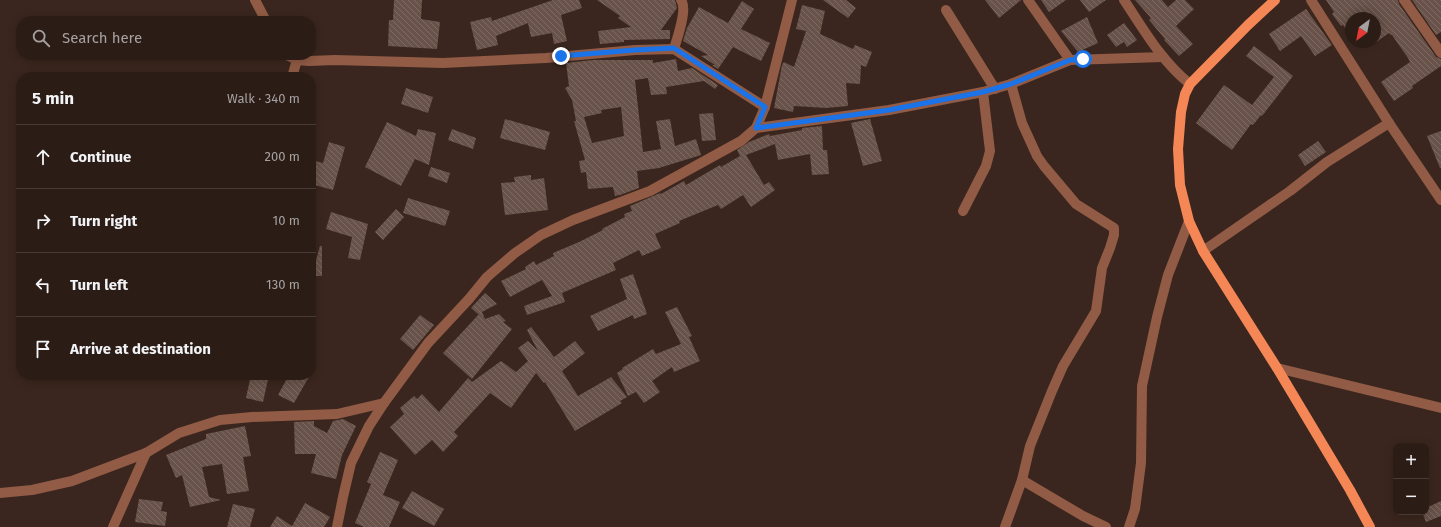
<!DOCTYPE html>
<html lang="en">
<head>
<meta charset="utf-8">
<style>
	:root { --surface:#2c1c16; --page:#34251f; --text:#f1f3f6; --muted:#a6a1a1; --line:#483a35 }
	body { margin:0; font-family:"Fira Sans",sans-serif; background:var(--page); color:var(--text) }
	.controls { position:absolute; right:12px; bottom:12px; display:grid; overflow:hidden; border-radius:8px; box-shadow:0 2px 10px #0003 }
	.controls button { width:36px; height:36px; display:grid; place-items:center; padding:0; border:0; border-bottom:1px solid var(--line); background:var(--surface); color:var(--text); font:20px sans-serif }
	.compass { position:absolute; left:1345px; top:12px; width:36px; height:36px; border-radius:50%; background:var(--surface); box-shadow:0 2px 10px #0003; rotate:212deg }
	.stop { position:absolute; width:12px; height:12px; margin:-9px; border:3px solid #1a73e8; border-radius:50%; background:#fff }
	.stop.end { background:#1a73e8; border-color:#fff; box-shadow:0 1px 4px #0008 }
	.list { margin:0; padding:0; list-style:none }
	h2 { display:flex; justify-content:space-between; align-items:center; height:52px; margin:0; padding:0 16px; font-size:17px }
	h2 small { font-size:13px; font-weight:400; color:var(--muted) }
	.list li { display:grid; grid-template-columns:26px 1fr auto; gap:12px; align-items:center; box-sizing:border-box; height:64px; padding:0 16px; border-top:1px solid var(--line) }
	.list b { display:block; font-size:15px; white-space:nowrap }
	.list em { font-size:13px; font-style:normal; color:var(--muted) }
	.icon { flex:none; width:22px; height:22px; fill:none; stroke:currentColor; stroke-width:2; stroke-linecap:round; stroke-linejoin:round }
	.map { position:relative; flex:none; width:1441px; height:527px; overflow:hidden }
	.search { position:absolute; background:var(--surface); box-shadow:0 2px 10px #0003; left:16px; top:16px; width:300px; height:44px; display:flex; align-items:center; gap:10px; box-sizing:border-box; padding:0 14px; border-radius:16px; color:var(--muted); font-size:15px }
	.panel { position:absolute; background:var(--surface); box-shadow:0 2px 10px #0003; left:16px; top:72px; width:300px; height:308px; border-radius:16px }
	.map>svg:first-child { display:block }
	.building { fill:url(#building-back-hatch); fill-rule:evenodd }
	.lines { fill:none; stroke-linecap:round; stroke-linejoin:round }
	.minor { stroke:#915b45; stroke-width:10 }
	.major { stroke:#f58757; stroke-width:10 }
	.route { stroke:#1a73e8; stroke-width:5 }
</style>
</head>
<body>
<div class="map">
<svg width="1441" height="527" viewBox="0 0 1441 527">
	<defs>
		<pattern id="building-back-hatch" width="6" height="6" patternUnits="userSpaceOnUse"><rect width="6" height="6" fill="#685249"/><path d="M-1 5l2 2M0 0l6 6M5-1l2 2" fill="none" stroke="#7d6a62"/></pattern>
	</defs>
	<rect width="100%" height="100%" fill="#3a261e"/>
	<g class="building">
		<path d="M394,0H422L421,19L440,22L437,49L388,46L389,20H393Z"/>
		<path d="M553,0H579L582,8L561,15L567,41L554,44L552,33L531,37L528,23L496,36L498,45L477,50L470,22L491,17L492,21Z"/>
		<path d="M597,0H675L677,8L661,30H670V39L624,40V42L600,44L598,31L631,27L618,18L620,16Z"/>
		<path d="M823,0H846L856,8L848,18Z"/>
		<path d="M985,0H1021L999,18Z"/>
		<path d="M1041,0H1066L1049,12Z"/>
		<path d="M1080,0H1106L1089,12Z"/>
		<path d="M1135,0H1162L1168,7L1176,0H1185L1194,9L1176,26L1193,44L1179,56L1164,40L1165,39L1149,20L1151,18Z"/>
		<path d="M1326,0H1398L1399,4L1436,57L1441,59V66L1412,86L1413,88L1394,101L1381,82L1410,62L1408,58L1392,35H1391L1389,33L1375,43V18H1351V36L1343,25L1341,26L1332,14L1334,12Z"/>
		<path d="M1412,0H1441V32L1436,35Z"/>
		<path d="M742,1L754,9L741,29L770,43L761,61L733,47L718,69L712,65H715L701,56L708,55L683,41L687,28L699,7L728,23Z"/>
		<path d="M802,5L825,11L820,34L853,49L855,45L872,52L866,67L861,65L860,84L846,83L848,106L826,108L794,106L793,112L774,108L782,65L784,62L794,67L806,31L796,29Z"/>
		<path d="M1306,9L1332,45L1315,56L1301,36L1280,51L1269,34Z"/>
		<path d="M1087,17L1098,43L1078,52L1061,31Z"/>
		<path d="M1124,23L1137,40L1127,47L1124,42L1116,47L1107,35Z"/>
		<path d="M1254,46L1293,76L1262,116L1261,115L1253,125L1251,124L1232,150L1196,123L1224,85L1252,105L1274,77L1246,56Z"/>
		<path d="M676,59L678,71L692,68L718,85L715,89L704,81L666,87L667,94L651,95L648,78L635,80L643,152L661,149L656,121L670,119L675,146L696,139L701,155L659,168L637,171L639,188L620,195L615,196L613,187L588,189L586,172L581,173L579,161L585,160L574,121H576L572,100L565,88L569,86L566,63L593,60H653V63ZM621,107L624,136L592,143L584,117L602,113L601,110Z"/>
		<path d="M406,88L433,97L428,113L401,104Z"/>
		<path d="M713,113L716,140L702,141L699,114Z"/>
		<path d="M505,119L550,132L545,150L500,138Z"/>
		<path d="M870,119L882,161L863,166L851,123Z"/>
		<path d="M387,122L416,136L418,129L436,133L429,165L415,159L401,186L365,167Z"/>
		<path d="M822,126L823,150H827L829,174L812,175L810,154L778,160L775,144L746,155L764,185L769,182L775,190L751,207L743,195L721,209L718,205L679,221L680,223L655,234L661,248L642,256L639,250L613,263L616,270L562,293L565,302L527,315L524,306L552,296L542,280L510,297L501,281L526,269L525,267L534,261L536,265L554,256L553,253L579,242L603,230L602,229L625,217L624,214L632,211L630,206L660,193L661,194L684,181L686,185L720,165L721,167L740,156L737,150L749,142L769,134L770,136L802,130V128Z"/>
		<path d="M452,129L476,138L473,149L448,140Z"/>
		<path d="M1441,131V168H1440L1427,136Z"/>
		<path d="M1318,141L1326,152L1305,166L1298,155Z"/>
		<path d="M329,142L345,147L333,190L311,184V160L323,163Z"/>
		<path d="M431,167L450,173L447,183L428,176Z"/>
		<path d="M531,175V180L544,178L548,210L505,215L501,183L515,182L514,177Z"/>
		<path d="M408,198L450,211L445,226L403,213Z"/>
		<path d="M396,209L404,217L383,240L375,232Z"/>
		<path d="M331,212L368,224L360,260L348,258L352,237L326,229Z"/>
		<path d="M320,246H322V276H311V263L315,264Z"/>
		<path d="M633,274L647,314L634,319L633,315L598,331L590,316L627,299L620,279Z"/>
		<path d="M485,293L497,304L482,312L485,319L499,314L506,321L503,322L512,329L472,379L443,353L479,314H478L471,308Z"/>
		<path d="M677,307L692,336L689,337L700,361L674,372L672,367L652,381L660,392L644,403L636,392L628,396L617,373L623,369L622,368L653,349L656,354L681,344L665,312Z"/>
		<path d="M420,315L434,325L413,350L400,339Z"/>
		<path d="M531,327L554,357L575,341L585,353L562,371L578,396L611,377L627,397L620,401L622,403L575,431L545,382L544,383L536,373L511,408L490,393L454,432L458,436L443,452L432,440L415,455L390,427L404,414L400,408L414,396L417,399L422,394L439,412L468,378L472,382L501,361L516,372L528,361L518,348L528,341L538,351L527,330Z"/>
		<path d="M251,375H269L263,402L246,398Z"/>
		<path d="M289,375H310L294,403L278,395Z"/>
		<path d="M343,419L356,426L342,455L336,479L311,473L316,454H295L294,422L314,421V426L327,433L333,421Z"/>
		<path d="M245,426L251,456L243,457L249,491L227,494L222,464L202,467L209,497L221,500L190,507L182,475L176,478L166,455L206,439V434Z"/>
		<path d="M380,452L398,460L383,495L400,502L389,527H364L355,523L371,484L367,482Z"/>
		<path d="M412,491L444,509L434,526L402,508Z"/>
		<path d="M139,499L163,502L161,511L167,512L165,526L135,522Z"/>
		<path d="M1441,501V516L1426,522L1422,512H1426V508Z"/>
		<path d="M305,503L330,517L324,527H270L277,516L292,526Z"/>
		<path d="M233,504L255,509L250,527H227Z"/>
	</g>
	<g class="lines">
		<g class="minor">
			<path d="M255,0L266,21"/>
			<path d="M1028,0L1070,60"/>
			<path d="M1124,0C1144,30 1162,62 1190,84"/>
			<path d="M1311,0L1389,123L1441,200"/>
			<path d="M1404,0L1441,53"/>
			<path d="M946,10L995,89"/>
			<path d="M674,49C677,38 688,9 681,0"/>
			<path d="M287,55L297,60L309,61L335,60L443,63L546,58L635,50L674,49L765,107"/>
			<path d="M292,77L297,60"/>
			<path d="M756,128L889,110L983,92L1011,84L1070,60L1163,57"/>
			<path d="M963,211L986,166L990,151L983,92"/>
			<path d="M1203,251L1290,191L1327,162L1389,123"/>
			<path d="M1277,368L1441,408"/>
			<path d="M1022,480L1083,516L1106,527"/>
			<path d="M0,493L32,490L72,481L146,453L179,433L220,420L252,417L337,414L384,403"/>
			<path d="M113,527L146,453"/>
			<path d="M337,527L343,497L351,463L369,426L384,403L428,343L469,299L487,277L515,253L541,235L573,220L650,191L741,141L756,128L765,107L792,0"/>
			<path d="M1005,527L1022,480L1030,446L1052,391L1063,366L1096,311L1102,268L1110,248L1114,235V228L1076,204L1044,166L1037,156L1022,123L1011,84"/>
			<path d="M1129,527L1135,509L1141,463L1142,386L1157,317L1168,275L1189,221"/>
		</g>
		<path class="major" d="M1275,0L1248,25L1190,84L1185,94L1181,112L1178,149L1180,185L1189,221L1203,251L1277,368L1350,490L1370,527"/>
	</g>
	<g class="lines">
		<path class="route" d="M561,56L635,50L674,48L765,107L756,128L889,110L983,92L1011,84L1070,60L1083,59"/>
	</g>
</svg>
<div class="controls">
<button>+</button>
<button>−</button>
</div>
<svg class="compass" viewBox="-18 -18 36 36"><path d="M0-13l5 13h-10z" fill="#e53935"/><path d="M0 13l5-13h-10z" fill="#a6a1a1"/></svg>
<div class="stop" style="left:1083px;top:59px"></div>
<div class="stop end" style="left:561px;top:56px"></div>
<div class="search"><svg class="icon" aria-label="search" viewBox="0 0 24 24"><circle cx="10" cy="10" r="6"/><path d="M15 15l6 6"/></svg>Search here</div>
<section class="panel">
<h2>5 min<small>Walk · 340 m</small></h2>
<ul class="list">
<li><svg class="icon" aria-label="ahead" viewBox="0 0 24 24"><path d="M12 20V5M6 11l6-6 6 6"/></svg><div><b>Continue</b></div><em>200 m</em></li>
<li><svg class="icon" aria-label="right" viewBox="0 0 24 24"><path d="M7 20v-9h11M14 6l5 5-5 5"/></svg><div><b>Turn right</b></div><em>10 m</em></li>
<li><svg class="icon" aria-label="left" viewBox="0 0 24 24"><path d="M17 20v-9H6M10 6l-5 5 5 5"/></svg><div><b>Turn left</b></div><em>130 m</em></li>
<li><svg class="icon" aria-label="arrive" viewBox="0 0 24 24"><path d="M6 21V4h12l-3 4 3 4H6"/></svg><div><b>Arrive at destination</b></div></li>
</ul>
</section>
</div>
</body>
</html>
